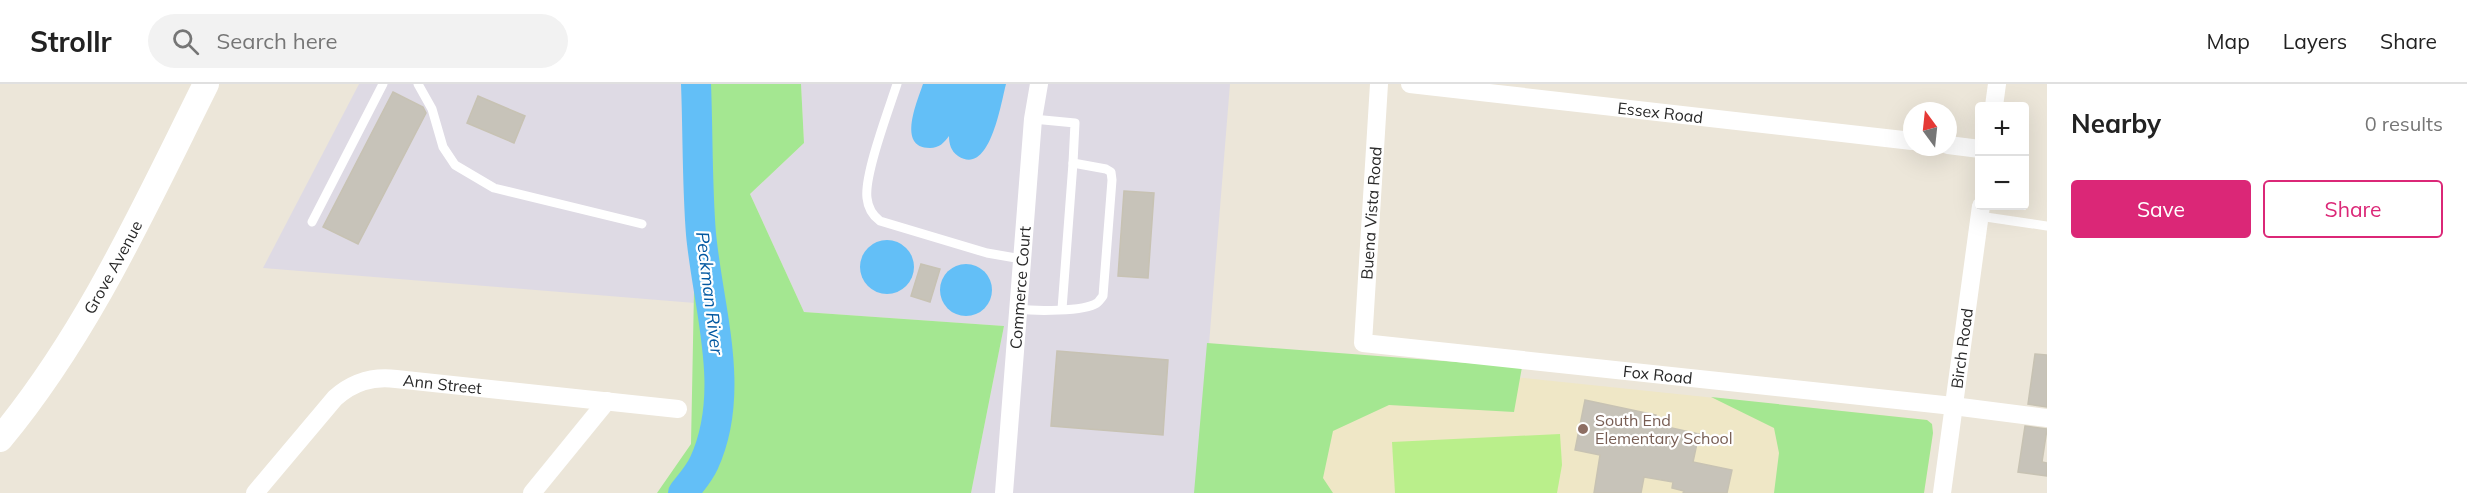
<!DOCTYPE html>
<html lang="en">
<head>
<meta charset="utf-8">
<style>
	:root { --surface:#fff; --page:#f2f2f2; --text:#222; --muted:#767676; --line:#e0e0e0; --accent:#db2777 }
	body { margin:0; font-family:Mulish,sans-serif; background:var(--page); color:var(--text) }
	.controls { position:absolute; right:18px; top:18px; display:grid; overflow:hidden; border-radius:6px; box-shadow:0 6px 24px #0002 }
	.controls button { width:54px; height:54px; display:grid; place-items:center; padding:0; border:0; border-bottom:2px solid var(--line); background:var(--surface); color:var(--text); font:30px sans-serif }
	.compass { position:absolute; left:1903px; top:18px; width:54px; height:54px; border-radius:50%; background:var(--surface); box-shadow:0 6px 24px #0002; rotate:345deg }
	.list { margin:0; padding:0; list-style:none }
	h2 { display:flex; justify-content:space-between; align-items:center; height:78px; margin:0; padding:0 24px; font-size:26px }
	h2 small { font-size:20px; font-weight:400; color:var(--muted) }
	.actions { display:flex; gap:12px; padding:18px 24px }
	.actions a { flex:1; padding:14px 0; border:2px solid var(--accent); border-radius:6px; text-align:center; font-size:21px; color:var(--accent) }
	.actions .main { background:var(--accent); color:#fff }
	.icon { flex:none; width:33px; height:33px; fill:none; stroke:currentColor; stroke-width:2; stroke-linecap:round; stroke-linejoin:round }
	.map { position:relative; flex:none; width:2047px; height:409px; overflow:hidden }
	header { display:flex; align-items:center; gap:36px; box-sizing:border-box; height:84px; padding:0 30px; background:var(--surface); border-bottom:2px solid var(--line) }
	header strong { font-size:28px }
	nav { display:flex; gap:33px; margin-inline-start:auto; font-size:21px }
	.search { width:420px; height:54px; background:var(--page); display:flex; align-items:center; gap:15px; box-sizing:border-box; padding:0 21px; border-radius:33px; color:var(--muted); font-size:22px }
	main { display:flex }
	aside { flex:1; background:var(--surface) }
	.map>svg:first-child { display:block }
	.industrial { fill:#dedae4 }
	.education { fill:#efe7c6 }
	.green { fill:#a4e791 }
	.pitch { fill:#baef8b }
	.water { fill:#63bff7 }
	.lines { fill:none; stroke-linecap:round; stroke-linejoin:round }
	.river { stroke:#63bff7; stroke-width:30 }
	.building { fill:#c7c3b9; stroke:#c7c2b3; stroke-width:1.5 }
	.lane { stroke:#fff; stroke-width:9 }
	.street { stroke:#fff; stroke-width:18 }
	.secondary { stroke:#fff; stroke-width:26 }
	.education-dot { fill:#8d6e63; stroke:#fff; stroke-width:2 }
	.labels { text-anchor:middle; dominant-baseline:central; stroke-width:4.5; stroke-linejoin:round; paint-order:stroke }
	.street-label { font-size:16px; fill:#282828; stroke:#fff }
	.education-label { font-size:16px; fill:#785e54; stroke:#fff; text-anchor:start }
	.water-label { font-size:18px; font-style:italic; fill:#0459a1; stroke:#fff }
</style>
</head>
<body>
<header>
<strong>Strollr</strong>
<div class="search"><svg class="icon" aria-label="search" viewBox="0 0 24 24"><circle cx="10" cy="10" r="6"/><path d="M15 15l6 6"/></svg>Search here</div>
<nav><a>Map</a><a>Layers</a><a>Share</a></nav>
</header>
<main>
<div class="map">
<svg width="2047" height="409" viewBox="0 0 2047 409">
	<rect width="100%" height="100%" fill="#ece6d9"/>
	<g class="industrial">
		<path d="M359,0H690L700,193L695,219L263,184Z"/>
		<path d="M801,0H1230L1197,409H971L1004,242L804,228L750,110L804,59Z"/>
	</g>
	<path class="education" d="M1240,272L1524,294L1927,336L1932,340L1933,349L1924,409H1228Z"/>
	<g class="green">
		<path d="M689,0H801L804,59L750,110L804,228L1004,242L971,409H657L691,360L694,207L698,181Z"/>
		<path d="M1207,259L1522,283L1514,328L1389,321L1333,347L1323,394L1333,409H1194Z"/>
		<path d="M1711,313L1927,336L1932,340L1933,349L1924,409H1774L1779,369L1774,344Z"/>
	</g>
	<path class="pitch" d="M1560,350L1562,381L1557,409H1395L1392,358Z"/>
	<g class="water">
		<path d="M923,0H1006C1001,19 990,93 958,72C951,67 949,60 949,52C944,59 939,64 930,64C896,64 918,16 923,0Z"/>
		<circle cx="887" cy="183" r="27"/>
		<circle cx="966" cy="206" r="26"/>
	</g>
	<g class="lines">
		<path class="river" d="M683,409C690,400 699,390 704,379C737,307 708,225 701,150C697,101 698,50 696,0"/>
	</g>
	<g class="building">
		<path d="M393,8L423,23L426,29L358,160L323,143Z"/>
		<path d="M478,12L525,32L514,59L467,39Z"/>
		<path d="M1124,107L1154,109L1148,194L1118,192Z"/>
		<path d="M921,180L940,185L930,218L911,212Z"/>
		<path d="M1057,267L1168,276L1163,351L1051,342Z"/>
		<path d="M2035,270L2047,271V323L2028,320Z"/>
		<path d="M1585,316L1656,331L1654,340L1699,350L1693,378L1732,386L1727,409H1683L1684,407L1672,404L1673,398L1644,393L1641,409H1594L1600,371L1575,366Z"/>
		<path d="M2025,342L2047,345L2042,378L2047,379V392L2018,388Z"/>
	</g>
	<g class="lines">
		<g class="lane">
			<path d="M418,0L432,25L443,63L455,81L494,104L642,140"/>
			<path d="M897,0C889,25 864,91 867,114C868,124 872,131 880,137L987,169L1022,175"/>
			<path d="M1979,132L2047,142"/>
			<path d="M312,138L383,0"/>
			<path d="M1018,225C1034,227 1084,228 1097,219C1098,219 1102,213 1103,212L1112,96L1111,88L1106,85L1073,79L1075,39L1033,35"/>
			<path d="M1062,225L1073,79"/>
		</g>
		<g class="street">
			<path id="s1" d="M1379,0L1363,259L1953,322L2047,334"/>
			<path id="s2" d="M1410,0L1912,57"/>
			<path d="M1994,22L1997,0"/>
			<path d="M1948,61L1980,65"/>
			<path id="s3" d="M255,409L335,314C353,298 372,292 396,295L678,325"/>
			<path d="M532,409L607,317"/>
			<path id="s4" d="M1004,409L1033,35L1039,0"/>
			<path id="s5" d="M1942,409L1981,122"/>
		</g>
		<path class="secondary" id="s6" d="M0,355C88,249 145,122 206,0"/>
	</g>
	<circle class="education-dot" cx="1583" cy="345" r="6"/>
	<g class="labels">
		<g class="street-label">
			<text stroke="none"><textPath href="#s2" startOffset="252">Essex Road</textPath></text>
			<text transform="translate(1371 129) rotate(-86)">Buena Vista Road</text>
			<text stroke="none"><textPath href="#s6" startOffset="206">Grove Avenue</textPath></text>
			<text stroke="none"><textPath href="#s4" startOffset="206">Commerce Court</textPath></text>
			<text stroke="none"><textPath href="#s5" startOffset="146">Birch Road</textPath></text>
			<text stroke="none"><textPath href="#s1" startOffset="556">Fox Road</textPath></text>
			<text stroke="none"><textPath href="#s3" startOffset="237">Ann Street</textPath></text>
		</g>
		<g class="education-label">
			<text x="1595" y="336">South End<tspan x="1595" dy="18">Elementary School</tspan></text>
		</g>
		<g class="water-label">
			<text transform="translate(710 209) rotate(83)">Peckman River</text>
		</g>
	</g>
</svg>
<div class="controls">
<button>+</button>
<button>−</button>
</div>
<svg class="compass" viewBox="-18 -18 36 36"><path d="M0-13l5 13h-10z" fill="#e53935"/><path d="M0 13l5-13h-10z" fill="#767676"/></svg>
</div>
<aside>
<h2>Nearby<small>0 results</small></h2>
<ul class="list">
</ul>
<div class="actions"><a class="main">Save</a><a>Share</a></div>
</aside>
</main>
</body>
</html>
